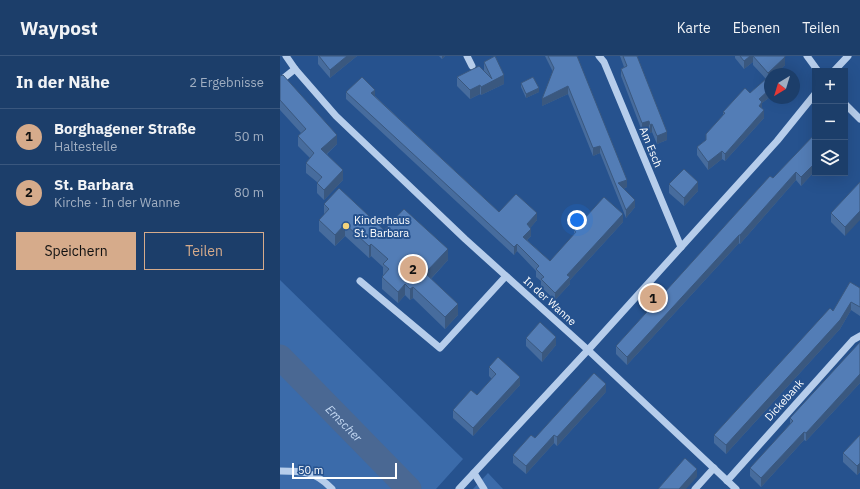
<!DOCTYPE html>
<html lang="de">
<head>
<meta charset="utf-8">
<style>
	:root { --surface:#1c3e6a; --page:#294972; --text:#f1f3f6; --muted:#a0aec1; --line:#3a577e; --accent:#d6ab8b }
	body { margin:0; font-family:"IBM Plex Sans",sans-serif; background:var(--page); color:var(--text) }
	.controls { position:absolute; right:12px; top:12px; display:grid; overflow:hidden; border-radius:0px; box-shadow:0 4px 16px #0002 }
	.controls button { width:36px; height:36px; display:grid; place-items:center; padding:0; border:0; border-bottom:1px solid var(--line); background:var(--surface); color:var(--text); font:20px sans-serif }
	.compass { position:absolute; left:484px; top:12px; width:36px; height:36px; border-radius:50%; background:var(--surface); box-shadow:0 4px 16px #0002; rotate:218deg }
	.scale { position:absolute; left:12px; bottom:10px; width:105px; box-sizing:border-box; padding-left:4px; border:2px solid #fff; border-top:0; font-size:11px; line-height:14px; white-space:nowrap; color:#fff; -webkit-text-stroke:3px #26528e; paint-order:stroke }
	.you { position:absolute; left:297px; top:164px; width:14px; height:14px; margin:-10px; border:3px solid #fff; border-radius:50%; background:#1a73e8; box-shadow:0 0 0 6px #1a73e833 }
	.badge { display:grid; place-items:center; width:26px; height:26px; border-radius:50%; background:var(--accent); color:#111; font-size:13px; font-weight:700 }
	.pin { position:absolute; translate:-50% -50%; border:2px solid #fff; box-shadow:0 1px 4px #0006 }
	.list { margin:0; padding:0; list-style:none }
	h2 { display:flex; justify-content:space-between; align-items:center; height:52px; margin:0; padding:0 16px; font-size:17px }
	h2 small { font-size:13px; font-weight:400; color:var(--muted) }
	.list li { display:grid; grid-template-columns:26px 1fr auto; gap:12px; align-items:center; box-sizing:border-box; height:56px; padding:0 16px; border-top:1px solid var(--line) }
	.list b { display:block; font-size:15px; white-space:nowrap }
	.list p { margin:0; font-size:13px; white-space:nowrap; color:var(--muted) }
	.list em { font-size:13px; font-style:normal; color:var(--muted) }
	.actions { display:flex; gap:8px; padding:12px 16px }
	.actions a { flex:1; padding:9px 0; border:1px solid var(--accent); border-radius:0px; text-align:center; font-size:14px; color:var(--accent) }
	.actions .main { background:var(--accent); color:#111 }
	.icon { flex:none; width:22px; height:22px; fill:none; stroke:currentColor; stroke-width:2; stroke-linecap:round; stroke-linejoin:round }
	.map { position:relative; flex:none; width:580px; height:433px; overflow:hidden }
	header { display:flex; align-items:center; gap:24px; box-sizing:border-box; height:56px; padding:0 20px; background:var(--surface); border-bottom:1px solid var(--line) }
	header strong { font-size:19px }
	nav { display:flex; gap:22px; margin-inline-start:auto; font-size:14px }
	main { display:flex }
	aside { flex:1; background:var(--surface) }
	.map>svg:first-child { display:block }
	.green { fill:#3b6baa }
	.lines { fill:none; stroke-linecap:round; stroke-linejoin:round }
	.river { stroke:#4a6893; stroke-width:25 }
	.minor { stroke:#b6cdeb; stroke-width:7 }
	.wall { fill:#476c9d }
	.shaded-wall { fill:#3a587f }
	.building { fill:#537db6; stroke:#3a587f }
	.poi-dot { fill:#f4d37b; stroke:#26528e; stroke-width:1.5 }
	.labels { text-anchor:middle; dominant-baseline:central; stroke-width:4; stroke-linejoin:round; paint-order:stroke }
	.street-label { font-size:11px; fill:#fff; stroke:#26528e }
	.poi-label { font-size:11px; fill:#fff; stroke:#26528e; text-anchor:start }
	.water-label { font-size:12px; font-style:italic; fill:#c2d7f2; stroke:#26528e }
</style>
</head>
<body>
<header>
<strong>Waypost</strong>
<nav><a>Karte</a><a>Ebenen</a><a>Teilen</a></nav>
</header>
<main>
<aside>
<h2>In der Nähe<small>2 Ergebnisse</small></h2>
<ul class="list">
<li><span class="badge">1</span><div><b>Borghagener Straße</b><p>Haltestelle</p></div><em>50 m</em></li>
<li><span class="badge">2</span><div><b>St. Barbara</b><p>Kirche · In der Wanne</p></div><em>80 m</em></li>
</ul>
<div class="actions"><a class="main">Speichern</a><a>Teilen</a></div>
</aside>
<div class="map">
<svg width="580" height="433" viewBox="0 0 580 433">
	<rect width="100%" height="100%" fill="#26528e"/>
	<g class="green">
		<path d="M0,224L183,403L156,433H0Z"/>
		<path d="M208,417L223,433H193Z"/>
	</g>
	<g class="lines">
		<path class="river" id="s1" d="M0,301L129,433"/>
		<g class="minor">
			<path d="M6,0L15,13L56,60L185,183L308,294L456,433"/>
			<path d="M187,0L192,10"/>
			<path d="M319,0L324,6L401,191"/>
			<path d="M527,0L538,15"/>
			<path d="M554,15L568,0"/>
			<path d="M0,25L15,13"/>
			<path d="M565,48L580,63"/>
			<path d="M80,225L160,292L226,220"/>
			<path d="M0,415C23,415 35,415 52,433"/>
			<path d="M194,417L204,433"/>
			<path d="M447,425L573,284L580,280"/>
			<path d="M179,433L308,294L497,85L535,38"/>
			<path d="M415,433L434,412"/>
		</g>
	</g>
	<g class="wall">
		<path d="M38,0H77L50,22L38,8Z"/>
		<path d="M159,0H165L162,3Z"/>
		<path d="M265,0H297L347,131L343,133L355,151L346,162L320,97L313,100L288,38L262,50L273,16Z"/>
		<path d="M340,0H357L387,84L377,88L372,76L370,77L369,72L362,75L341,20V13L344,11Z"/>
		<path d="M455,0H505V9L489,24L490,26V41L482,47V52L484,62L445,105L442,103L428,114L417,99V91L426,84L443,59V56L470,37L486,23L473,9V6L464,13L455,2Z"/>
		<path d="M204,6L224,28L201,39L200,38L190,43L177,30V21L204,15Z"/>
		<path d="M0,20L57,88L47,98L63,124L44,144L37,137V126L26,117V107L30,102L18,90V80L21,77L0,54Z"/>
		<path d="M241,27L259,36L246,42L241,31Z"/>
		<path d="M66,36L95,40L219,156L257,164L250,172L251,180L247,184L270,205L294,179V174L343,166L290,224V228L275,244L261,231V225L256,221V215L237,195L234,199L66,43Z"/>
		<path d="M535,78V115L521,130L516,124L460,188L459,187L347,309L336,298V290L493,122Z"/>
		<path d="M580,126L565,180L551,166V157Z"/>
		<path d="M389,128L418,135L404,150L389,137Z"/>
		<path d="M44,148L104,174L168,204L151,223L178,259L165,273L133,242L130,244L125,239L118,247L102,233V221L103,219V211L91,200L89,202L65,180L55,190L39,175V164L44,159Z"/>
		<path d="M580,232V260L571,254L560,273L446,398L434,387V379L553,255Z"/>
		<path d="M246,282L276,289L262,306L246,290Z"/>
		<path d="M580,286V327L526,385L524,384L481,431L470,420V412L510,368V362Z"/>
		<path d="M209,311L240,329L193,380L173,362V354L197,339L212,323L209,320Z"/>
		<path d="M326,336L277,390L274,387L246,418L233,407V399L255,382Z"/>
		<path d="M580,379V416L577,419L563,406V397Z"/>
	</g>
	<g class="shaded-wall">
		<path d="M67,0H77L50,22V14Z"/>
		<path d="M162,0H165L162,3Z"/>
		<path d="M470,0H477H473V6L464,13V5Z"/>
		<path d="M505,1V9L496,18H490V23L488,25V17Z"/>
		<path d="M224,19V28L201,39V31Z"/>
		<path d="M200,29V38L190,43V34Z"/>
		<path d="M288,30V38L262,50V43Z"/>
		<path d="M259,32V36L246,42V38Z"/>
		<path d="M490,33V41L482,47V54L479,57V43Z"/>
		<path d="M95,34V41L91,37Z"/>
		<path d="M484,54V62L445,105V98Z"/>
		<path d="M369,65V72L362,75V67Z"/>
		<path d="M372,68V76L370,77V69Z"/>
		<path d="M568,72V81L565,84V76Z"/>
		<path d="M387,76V84L377,88V80Z"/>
		<path d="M57,79V88L41,103V93Z"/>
		<path d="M320,90V97L313,100V92Z"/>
		<path d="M442,95V103L428,114V106Z"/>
		<path d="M535,107V115L521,130V121Z"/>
		<path d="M63,114V124L44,144V134Z"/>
		<path d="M516,116V124L460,188V179Z"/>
		<path d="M347,124V131L338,135V127Z"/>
		<path d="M418,126V135L404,150V142Z"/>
		<path d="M355,144V151L346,162V154Z"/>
		<path d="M580,155V164L565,180V171Z"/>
		<path d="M257,157V164L247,176V168Z"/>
		<path d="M343,158V166L290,224V228L275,244V237L287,219Z"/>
		<path d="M65,168V180L55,190V179Z"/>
		<path d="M251,173V180L243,188V181Z"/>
		<path d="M459,179V187L347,309V301Z"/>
		<path d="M91,188V200L89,202V190Z"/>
		<path d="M237,188V195L234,199V191Z"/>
		<path d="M168,193V204L145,229V217Z"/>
		<path d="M125,228V239L118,247V236Z"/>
		<path d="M133,231V242L130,244V233Z"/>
		<path d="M571,246V254L560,273L446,398V389Z"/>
		<path d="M178,248V259L165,273V261Z"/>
		<path d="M276,281V289L262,306V297Z"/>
		<path d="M580,318V327L526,385V377Z"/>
		<path d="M240,321V329L193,380V372Z"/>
		<path d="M326,328V336L277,390V381Z"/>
		<path d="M524,376V384L481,431V422Z"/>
		<path d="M274,379V387L246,418V410Z"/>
		<path d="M580,407V416L577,419V410Z"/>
		<path d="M417,413V421L406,433H399Z"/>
	</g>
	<g class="building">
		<path d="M39,0H67L50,14Z"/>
		<path d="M215,0L224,19L201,31L200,29L190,34L177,21L199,10L212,23L204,6Z"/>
		<path d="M268,0H297L347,124L338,127L355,144L346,154L320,90L313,92L288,30L262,43L274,12Z"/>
		<path d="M343,0H357L387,76L377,80L372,68L370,69L369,65L362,67L341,13L347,10Z"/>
		<path d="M460,0H470L464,5Z"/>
		<path d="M473,0H505V1L488,17Z"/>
		<path d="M3,19L57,79L41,93L63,114L44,134L37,127L42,121L26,107L34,97L18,80L26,73L0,44V20Z"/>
		<path d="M82,21L95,34L91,37L219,156L236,138L257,157L247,168L251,173L243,181L270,205L296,176L294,174L324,141L343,158L287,219L290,221L275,237L261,223L264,221L256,213L259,210L237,188L234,191L66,36Z"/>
		<path d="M253,21L259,32L246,38L241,27Z"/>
		<path d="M487,22L490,26V33L479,43L482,46L479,50L484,54L445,98L442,95L428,106L417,91L426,84V78L445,57L443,56L465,32L470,37Z"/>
		<path d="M565,69L568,72L565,76Z"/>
		<path d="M535,78V107L521,121L516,116L460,179H459L347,301L336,290L490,120L493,122Z"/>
		<path d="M404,113L418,126L404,142L389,128Z"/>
		<path d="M580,126V155L565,171L551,157Z"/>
		<path d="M59,132L104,174L124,153L168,193L145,217L178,248L165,261L133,231L130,233L125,228L118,236L102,221L109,213L103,208L108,203L91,188L89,190L65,168L55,179L39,164L49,153L44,148Z"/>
		<path d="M570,226L580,232V251L571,246L560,264L446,389L434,379L550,252L553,255Z"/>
		<path d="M260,266L276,281L262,297L246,282Z"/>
		<path d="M580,286V318L526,377L524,376L481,422L470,412L513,365L510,362Z"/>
		<path d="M218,301L240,321L193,372L173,354L191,334L197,339L216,318L209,311Z"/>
		<path d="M314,317L326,328L277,381L274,379L246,410L233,399L251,379L255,382Z"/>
		<path d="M580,379V407L577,410L563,397Z"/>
		<path d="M405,402L417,413L399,433H378Z"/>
	</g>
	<circle class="poi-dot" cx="66" cy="170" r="4"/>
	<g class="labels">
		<g class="street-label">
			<text transform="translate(371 91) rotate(68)">Am Esch</text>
			<text transform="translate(270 245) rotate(42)">In der Wanne</text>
			<text transform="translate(504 344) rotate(-48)">Dickebank</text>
		</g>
		<g class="poi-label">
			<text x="74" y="164">Kinderhaus<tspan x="74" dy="13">St. Barbara</tspan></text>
		</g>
		<g class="water-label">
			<text stroke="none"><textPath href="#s1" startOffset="92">Emscher</textPath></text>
		</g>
	</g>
</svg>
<div class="controls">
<button>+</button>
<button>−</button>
<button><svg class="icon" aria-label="layers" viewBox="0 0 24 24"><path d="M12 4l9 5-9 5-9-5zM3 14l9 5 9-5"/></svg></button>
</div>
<svg class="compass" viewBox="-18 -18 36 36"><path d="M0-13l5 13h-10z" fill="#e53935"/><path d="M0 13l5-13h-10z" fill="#a0aec1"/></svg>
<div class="scale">50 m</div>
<div class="you"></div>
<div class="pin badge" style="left:373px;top:242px">1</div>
<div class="pin badge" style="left:133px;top:213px">2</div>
</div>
</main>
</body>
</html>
